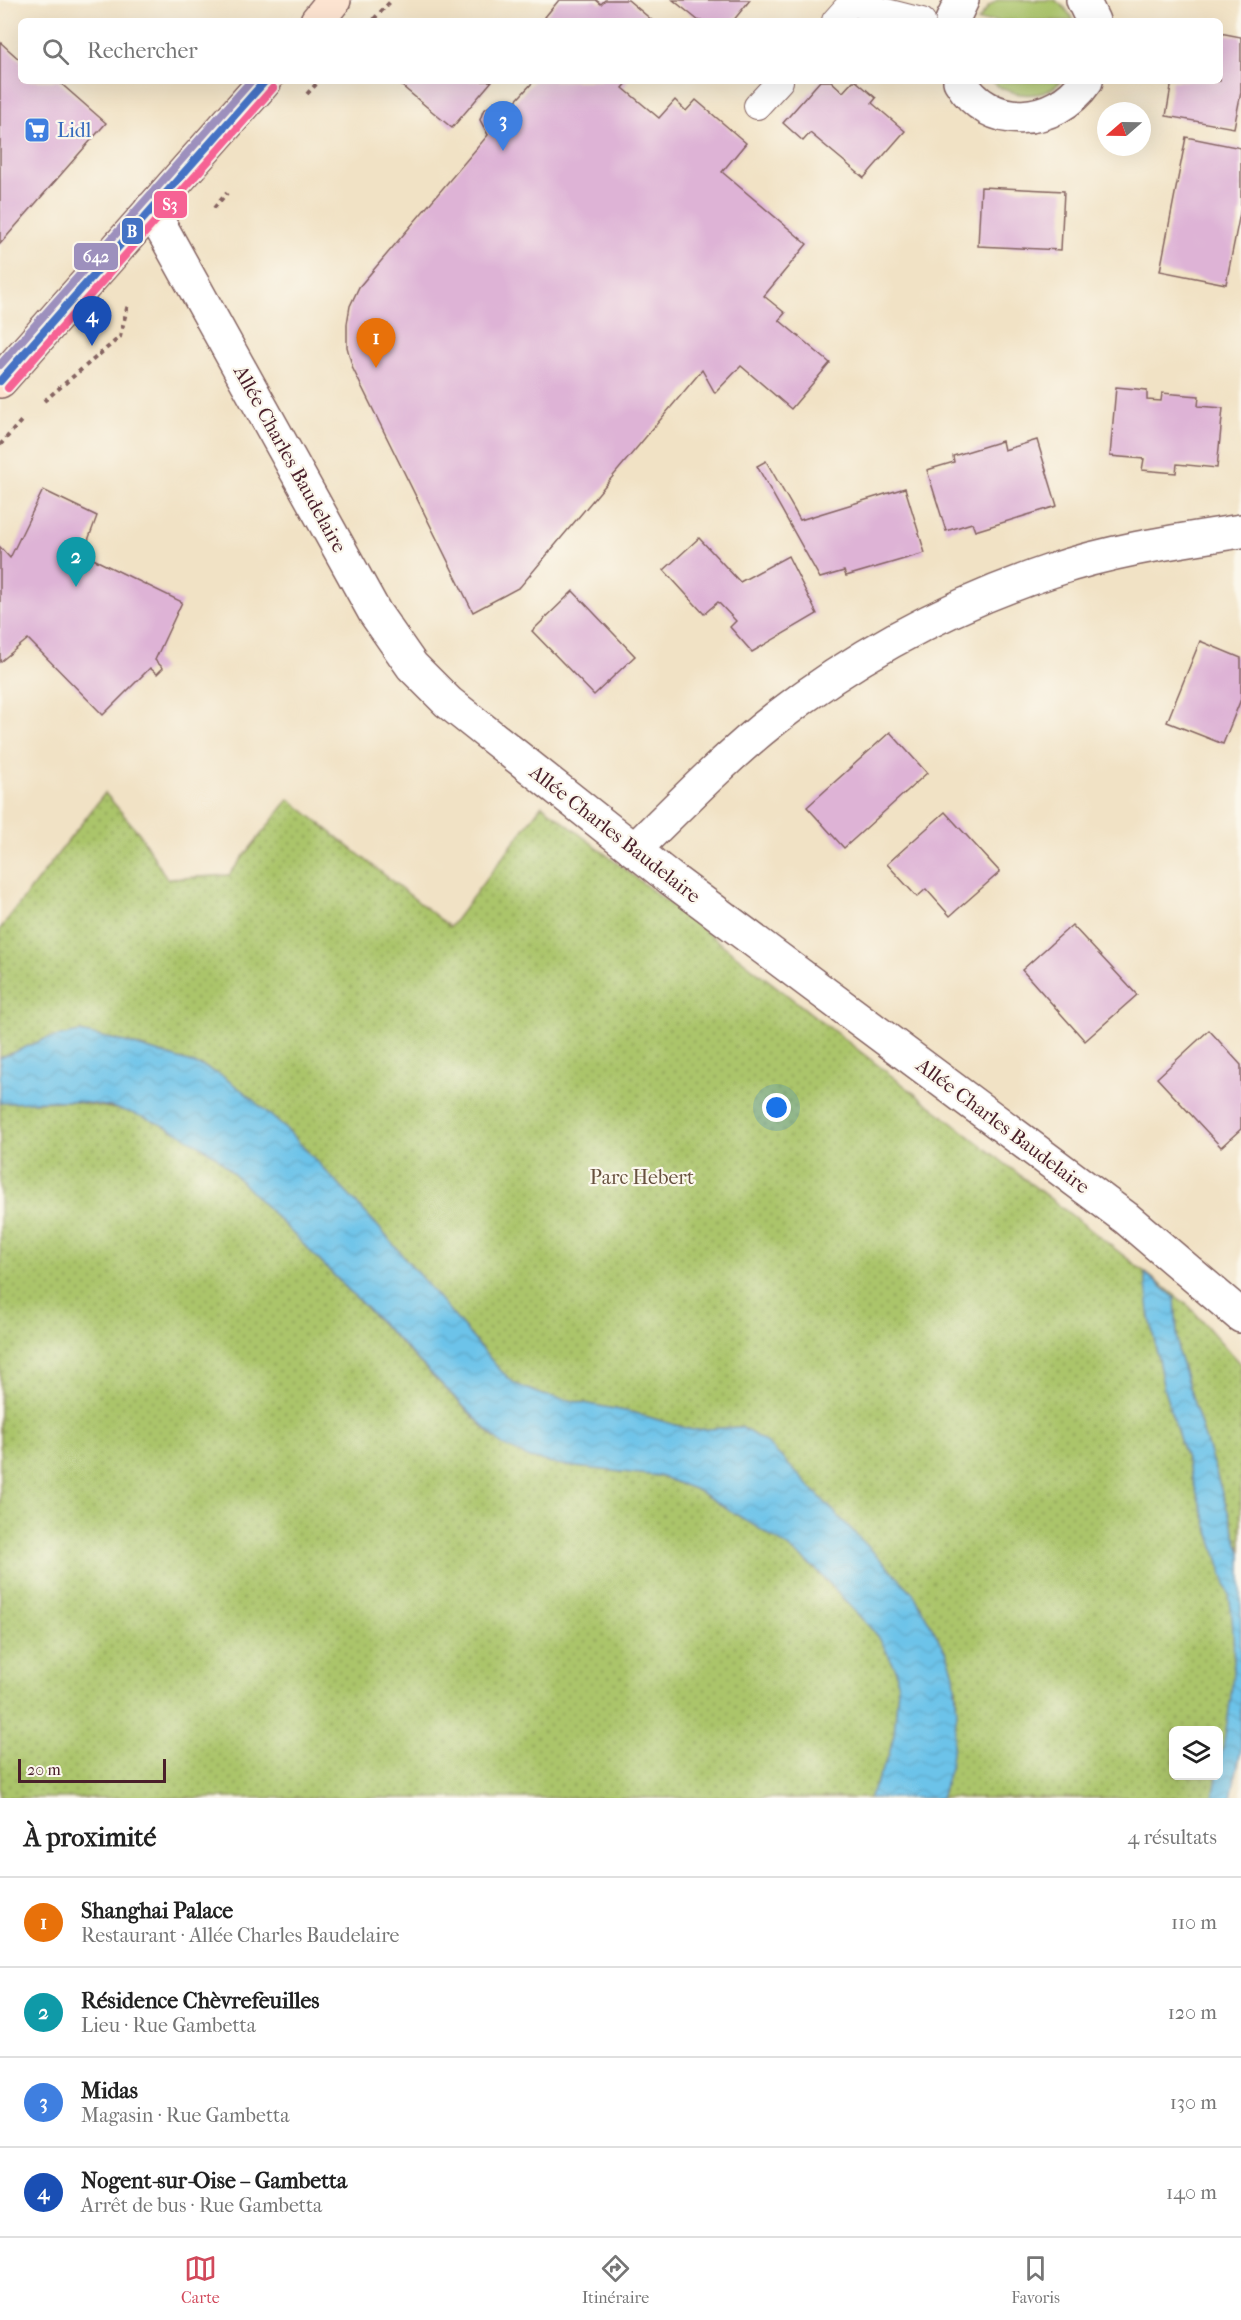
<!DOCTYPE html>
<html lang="fr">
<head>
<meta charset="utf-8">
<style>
	:root { --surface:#fff; --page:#f2f2f2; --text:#222; --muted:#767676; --line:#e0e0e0; --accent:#d1495b }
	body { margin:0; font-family:"IM FELL French Canon",serif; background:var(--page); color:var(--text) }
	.controls { position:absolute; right:18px; bottom:18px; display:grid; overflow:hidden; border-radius:9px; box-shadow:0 6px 24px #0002 }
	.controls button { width:54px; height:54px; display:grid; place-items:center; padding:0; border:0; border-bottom:2px solid var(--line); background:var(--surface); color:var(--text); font:30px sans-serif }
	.compass { position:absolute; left:1097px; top:102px; width:54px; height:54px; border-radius:50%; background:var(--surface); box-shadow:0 6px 24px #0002; rotate:250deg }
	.scale { position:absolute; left:18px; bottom:15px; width:148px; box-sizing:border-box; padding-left:6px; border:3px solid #4a1f2b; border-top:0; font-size:16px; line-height:21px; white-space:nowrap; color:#4a1f2b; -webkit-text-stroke:4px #fbf7ec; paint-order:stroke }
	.you { position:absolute; left:777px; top:1108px; width:21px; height:21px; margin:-15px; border:4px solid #fff; border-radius:50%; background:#1a73e8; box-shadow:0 0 0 9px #1a73e833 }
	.badge { display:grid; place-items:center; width:39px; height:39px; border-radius:50%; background:var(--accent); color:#fff; font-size:20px; font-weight:700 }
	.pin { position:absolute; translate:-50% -50px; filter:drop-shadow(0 2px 3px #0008) }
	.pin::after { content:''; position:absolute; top:32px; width:21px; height:18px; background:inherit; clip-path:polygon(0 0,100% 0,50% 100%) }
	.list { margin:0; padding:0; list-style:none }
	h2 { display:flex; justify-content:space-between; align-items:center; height:78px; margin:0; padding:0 24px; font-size:26px }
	h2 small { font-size:20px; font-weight:400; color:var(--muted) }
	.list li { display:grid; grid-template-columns:39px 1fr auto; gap:18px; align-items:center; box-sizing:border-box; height:90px; padding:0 24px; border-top:2px solid var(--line) }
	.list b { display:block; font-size:22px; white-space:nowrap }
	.list p { margin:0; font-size:20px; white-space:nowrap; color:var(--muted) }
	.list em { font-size:20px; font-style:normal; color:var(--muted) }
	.icon { flex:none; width:33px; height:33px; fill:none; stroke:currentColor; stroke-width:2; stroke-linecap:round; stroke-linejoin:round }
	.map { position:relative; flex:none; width:1241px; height:1798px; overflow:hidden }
	.search { position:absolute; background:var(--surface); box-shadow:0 6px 24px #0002; left:18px; right:18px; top:18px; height:66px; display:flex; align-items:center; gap:15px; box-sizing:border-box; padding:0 21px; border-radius:9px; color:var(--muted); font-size:22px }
	.sheet { height:438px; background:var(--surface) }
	nav { display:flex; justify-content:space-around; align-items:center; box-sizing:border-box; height:84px; border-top:2px solid var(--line); background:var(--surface); font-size:16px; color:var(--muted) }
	nav a { display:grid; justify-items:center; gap:3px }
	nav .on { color:var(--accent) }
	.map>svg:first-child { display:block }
	.green { fill:#abc56b; stroke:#7a724b; stroke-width:1.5 }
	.park { fill:url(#park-dots); stroke:#7a724b; stroke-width:1.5 }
	.water { fill:url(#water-waves); stroke:#5b718a; stroke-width:1.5 }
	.building { fill:#deb3d6 }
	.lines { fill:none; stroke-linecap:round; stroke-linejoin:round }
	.lane-casing { stroke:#846361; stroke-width:28 }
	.street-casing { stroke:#846361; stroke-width:36 }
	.secondary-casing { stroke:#846361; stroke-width:36 }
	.path { stroke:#846361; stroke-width:4; stroke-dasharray:4.5 4.5; stroke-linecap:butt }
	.lane { stroke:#fff; stroke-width:26 }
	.street { stroke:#fff; stroke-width:33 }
	.secondary { stroke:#fde4d1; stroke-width:33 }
	.bus-1-casing { stroke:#fbf7ec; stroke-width:12 }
	.bus-2-casing { stroke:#fbf7ec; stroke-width:12 }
	.bus-3-casing { stroke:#fbf7ec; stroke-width:12 }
	.bus-1 { stroke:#4472c4; stroke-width:8 }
	.bus-2 { stroke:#f66294; stroke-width:8 }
	.bus-3 { stroke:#9d90bd; stroke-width:8 }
	.labels { text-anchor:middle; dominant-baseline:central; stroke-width:4.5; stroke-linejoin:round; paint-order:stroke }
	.shop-label { font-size:20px; fill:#366cbe; stroke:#fbf7ec; text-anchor:start }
	.street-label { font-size:20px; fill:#4a1f2b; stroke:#fbf7ec }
	.park-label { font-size:20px; fill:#67513e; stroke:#fbf7ec }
	.line-badge { stroke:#fbf7ec; stroke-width:2 }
	.badge-label { font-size:16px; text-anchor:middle; font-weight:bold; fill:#fff }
</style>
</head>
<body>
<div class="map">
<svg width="1241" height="1798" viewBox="0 0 1241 1798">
	<defs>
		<pattern id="park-dots" width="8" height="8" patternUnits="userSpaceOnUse" patternTransform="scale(1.5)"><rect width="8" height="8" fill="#abc56b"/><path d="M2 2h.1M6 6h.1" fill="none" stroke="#8d9f58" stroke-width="1.8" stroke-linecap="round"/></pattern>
		<pattern id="water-waves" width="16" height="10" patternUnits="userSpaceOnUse" patternTransform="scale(1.5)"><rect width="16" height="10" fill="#6cc3e9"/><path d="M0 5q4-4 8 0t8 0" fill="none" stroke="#5fa7c8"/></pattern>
	</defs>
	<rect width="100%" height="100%" fill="#fbf7ec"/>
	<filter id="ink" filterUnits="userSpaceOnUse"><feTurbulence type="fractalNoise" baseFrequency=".0167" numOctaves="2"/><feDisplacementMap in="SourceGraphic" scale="12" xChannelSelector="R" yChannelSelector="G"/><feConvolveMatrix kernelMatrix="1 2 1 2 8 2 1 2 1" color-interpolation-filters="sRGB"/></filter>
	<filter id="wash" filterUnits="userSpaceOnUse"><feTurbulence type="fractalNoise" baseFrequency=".008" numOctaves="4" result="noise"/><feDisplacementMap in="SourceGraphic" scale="24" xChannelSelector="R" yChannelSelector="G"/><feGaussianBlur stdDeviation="1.35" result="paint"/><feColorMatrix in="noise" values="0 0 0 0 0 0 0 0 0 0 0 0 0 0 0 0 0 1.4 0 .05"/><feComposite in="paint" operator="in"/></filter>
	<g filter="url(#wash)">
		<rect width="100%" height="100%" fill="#f1e2c5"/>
		<g class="green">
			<path d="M997,0H1055L1065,8L1074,21H978L989,6Z"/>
			<path d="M991,81H1061C1043,101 1010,97 991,81Z"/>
		</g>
		<g class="park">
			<path d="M105,793L139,833L167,879L229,875L289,799L450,927L542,805L1190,1307L1241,1365V1553L1178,1352L1175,1298L1149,1312L1164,1390L1229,1594C1240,1657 1231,1710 1219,1771L1218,1730H1174V1776H1218L1213,1798H941L944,1789L957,1695L948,1656L913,1593L780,1456L764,1441L741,1427L692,1430L635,1413L543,1395L515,1384L498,1368L375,1223L287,1130L244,1092L222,1076L204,1067L125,1042L80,1032L45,1039L0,1058V929Z"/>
			<path d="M70,1101L137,1113L188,1137L216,1156L494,1438L567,1466L659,1476L697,1490L784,1544L816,1570L878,1636L896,1669L898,1688L894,1734L889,1755L869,1798H0V1103Z"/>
		</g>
		<g class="water">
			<path d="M80,1032L125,1042L204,1067L222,1076L244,1092L287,1130L375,1223L498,1368L515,1384L543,1395L635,1413L692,1430L741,1427L764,1441L780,1456L913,1593L948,1656L954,1674L957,1712L950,1768L941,1798H869L889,1755L894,1734L898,1688L896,1669L878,1636L817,1570L784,1544L697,1490L659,1476L567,1466L530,1458L502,1445L216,1156C171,1125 126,1105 70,1101C47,1100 23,1103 0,1103V1058L45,1039Z"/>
			<path d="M1145,1273L1175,1298L1178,1352L1241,1553V1750L1231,1798H1213C1227,1728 1241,1667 1229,1594L1164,1390L1149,1312Z"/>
		</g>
		<g id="blocks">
			<g class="building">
				<path d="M559,0H596L601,4L605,0H628L653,21H549L545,17Z"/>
				<path d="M673,0H750L733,21H699Z"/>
				<path d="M1220,33L1241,37V92L1234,128L1166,116L1172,81H1220Z"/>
				<path d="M0,42L21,61V81H58L106,123L0,244Z"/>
				<path d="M396,81H492L452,128Z"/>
				<path d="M534,81H629L623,88L659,118L675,100L686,111L696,100L746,143L722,172L807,244L764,296L785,313L779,320L830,363L791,409L741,366L715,393L702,370L520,587L473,612L353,369L347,347V324L350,306L359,287L488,135L480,120L483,111L495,102L511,106Z"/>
				<path d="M820,81H831L843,92L853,81H856L876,98L872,103L905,131L864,178L810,133L803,141L783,123Z"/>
				<path d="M1186,137L1241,148V208L1226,284L1160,271Z"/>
				<path d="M981,187L1064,191L1061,250L978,246Z"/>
				<path d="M1116,387L1147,390V400L1161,401L1162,393L1199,396L1198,406L1223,408L1217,468L1177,464L1176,473L1142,470L1144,459L1110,456Z"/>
				<path d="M1037,440L1057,506L975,531L972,523L946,531L927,470L954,462L953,456L1002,441L1004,450Z"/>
				<path d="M766,461L800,520L905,488L925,553L846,576L844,571L820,578L757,466Z"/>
				<path d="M43,490L97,516L83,554L182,602L155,660L163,668L157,674L150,668L103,715L28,639L0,662V547L10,558Z"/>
				<path d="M699,538L740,582L788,556L817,614L752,652L730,627L736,621L718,602L704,614L664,570Z"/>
				<path d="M573,591L635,656L594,695L532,631Z"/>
				<path d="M1200,641L1241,658V699L1223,744L1167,722Z"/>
				<path d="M890,732L927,773L844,848L807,807Z"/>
				<path d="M945,812L1000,872L950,916L926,889L917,897L887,864Z"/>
				<path d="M1072,925L1137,995L1085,1041L1022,970Z"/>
				<path d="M1209,1030L1241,1065V1129L1221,1147L1157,1078Z"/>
			</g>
		</g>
	</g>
	<g filter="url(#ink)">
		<use href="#blocks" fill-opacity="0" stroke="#846361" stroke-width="1.5"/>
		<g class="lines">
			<g class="lane-casing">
				<g id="lane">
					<path d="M835,21L851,3L922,21"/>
					<path d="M757,106L780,81"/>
				</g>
			</g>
			<g class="street-casing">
				<g id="street">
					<path d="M1083,0L1093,21"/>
					<path d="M952,21L962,0"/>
					<path d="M960,81C989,131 1055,126 1086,81"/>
					<path d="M151,209L375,613L412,666L448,702L670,878L1126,1218L1241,1316"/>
					<path d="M634,850C680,805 725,758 776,718C858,654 953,604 1051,571C1112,550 1177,541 1241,531"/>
				</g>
			</g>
			<g class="secondary-casing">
				<g id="secondary">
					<path d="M317,21L334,0"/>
					<path d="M0,381L265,81"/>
				</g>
			</g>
			<g class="path">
				<path d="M374,19L392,0"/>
				<path d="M307,94L319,81"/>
				<path d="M214,208L227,193"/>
				<path d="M44,401L120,337L128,304"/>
				<path d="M0,445L22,420"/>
			</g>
			<use href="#lane" class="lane"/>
			<use href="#street" class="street"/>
			<use href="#secondary" class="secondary"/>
			<g class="bus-1-casing">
				<path id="bus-1" d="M0,381L265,81"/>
			</g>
			<g class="bus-2-casing">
				<path id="bus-2" d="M8,388L273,88"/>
			</g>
			<g class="bus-3-casing">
				<path id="bus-3" d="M0,365L251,81"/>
			</g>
			<use href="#bus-1" class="bus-1"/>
			<use href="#bus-2" class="bus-2"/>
			<use href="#bus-3" class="bus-3"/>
		</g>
	</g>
	<defs>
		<g id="supermarket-square" transform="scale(1.35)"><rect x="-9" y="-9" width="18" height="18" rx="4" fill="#3f7fe0" stroke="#fbf7ec"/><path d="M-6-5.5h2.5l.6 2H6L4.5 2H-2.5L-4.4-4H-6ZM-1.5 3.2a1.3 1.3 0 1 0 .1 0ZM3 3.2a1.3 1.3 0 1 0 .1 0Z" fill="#fff"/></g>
	</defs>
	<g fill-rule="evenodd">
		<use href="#supermarket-square" x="37" y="130"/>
	</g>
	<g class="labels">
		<g class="shop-label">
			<text x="57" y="130">Lidl</text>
		</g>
		<g class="street-label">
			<text transform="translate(290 459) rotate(61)">Allée Charles Baudelaire</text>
			<text transform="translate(615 834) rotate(38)">Allée Charles Baudelaire</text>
			<text transform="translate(1003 1126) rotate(37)">Allée Charles Baudelaire</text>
		</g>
		<g class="park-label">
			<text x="642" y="1177">Parc Hebert</text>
		</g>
	</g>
	<g class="line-badge">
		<rect x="153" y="190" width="35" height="29" rx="6" fill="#f66294"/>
		<rect x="121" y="217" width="23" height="28" rx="6" fill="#4472c4"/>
		<rect x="73" y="242" width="46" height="29" rx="6" fill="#9d90bd"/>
	</g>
	<g class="badge-label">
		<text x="170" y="210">S3</text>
		<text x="132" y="237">B</text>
		<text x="96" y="262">642</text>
	</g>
</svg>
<div class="controls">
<button><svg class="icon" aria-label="layers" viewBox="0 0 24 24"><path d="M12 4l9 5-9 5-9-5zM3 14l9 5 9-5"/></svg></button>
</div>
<svg class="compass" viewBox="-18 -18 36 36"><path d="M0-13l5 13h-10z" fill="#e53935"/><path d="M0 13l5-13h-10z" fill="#767676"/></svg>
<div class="scale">20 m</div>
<div class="you"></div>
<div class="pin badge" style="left:376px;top:368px;background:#e8710a">1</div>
<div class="pin badge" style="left:76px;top:587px;background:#0f9aa8">2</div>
<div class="pin badge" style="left:503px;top:151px;background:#3f7fe0">3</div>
<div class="pin badge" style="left:92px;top:346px;background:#1a4fb4">4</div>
<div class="search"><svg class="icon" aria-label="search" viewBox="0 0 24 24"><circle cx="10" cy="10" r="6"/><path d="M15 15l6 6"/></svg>Rechercher</div>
</div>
<section class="sheet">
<h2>À proximité<small>4 résultats</small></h2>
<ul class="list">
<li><span class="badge" style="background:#e8710a">1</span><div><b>Shanghai Palace</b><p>Restaurant · Allée Charles Baudelaire</p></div><em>110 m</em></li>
<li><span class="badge" style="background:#0f9aa8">2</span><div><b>Résidence Chèvrefeuilles</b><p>Lieu · Rue Gambetta</p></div><em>120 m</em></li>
<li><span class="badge" style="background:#3f7fe0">3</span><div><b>Midas</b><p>Magasin · Rue Gambetta</p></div><em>130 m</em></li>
<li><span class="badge" style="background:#1a4fb4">4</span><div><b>Nogent-sur-Oise – Gambetta</b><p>Arrêt de bus · Rue Gambetta</p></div><em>140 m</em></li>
</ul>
</section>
<nav>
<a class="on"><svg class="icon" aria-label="map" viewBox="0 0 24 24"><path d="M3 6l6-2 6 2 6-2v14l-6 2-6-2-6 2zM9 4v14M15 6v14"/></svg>Carte</a>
<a><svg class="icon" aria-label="directions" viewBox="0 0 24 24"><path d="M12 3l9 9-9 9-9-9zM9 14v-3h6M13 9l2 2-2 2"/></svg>Itinéraire</a>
<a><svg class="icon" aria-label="saved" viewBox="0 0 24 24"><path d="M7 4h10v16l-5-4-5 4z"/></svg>Favoris</a>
</nav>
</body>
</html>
